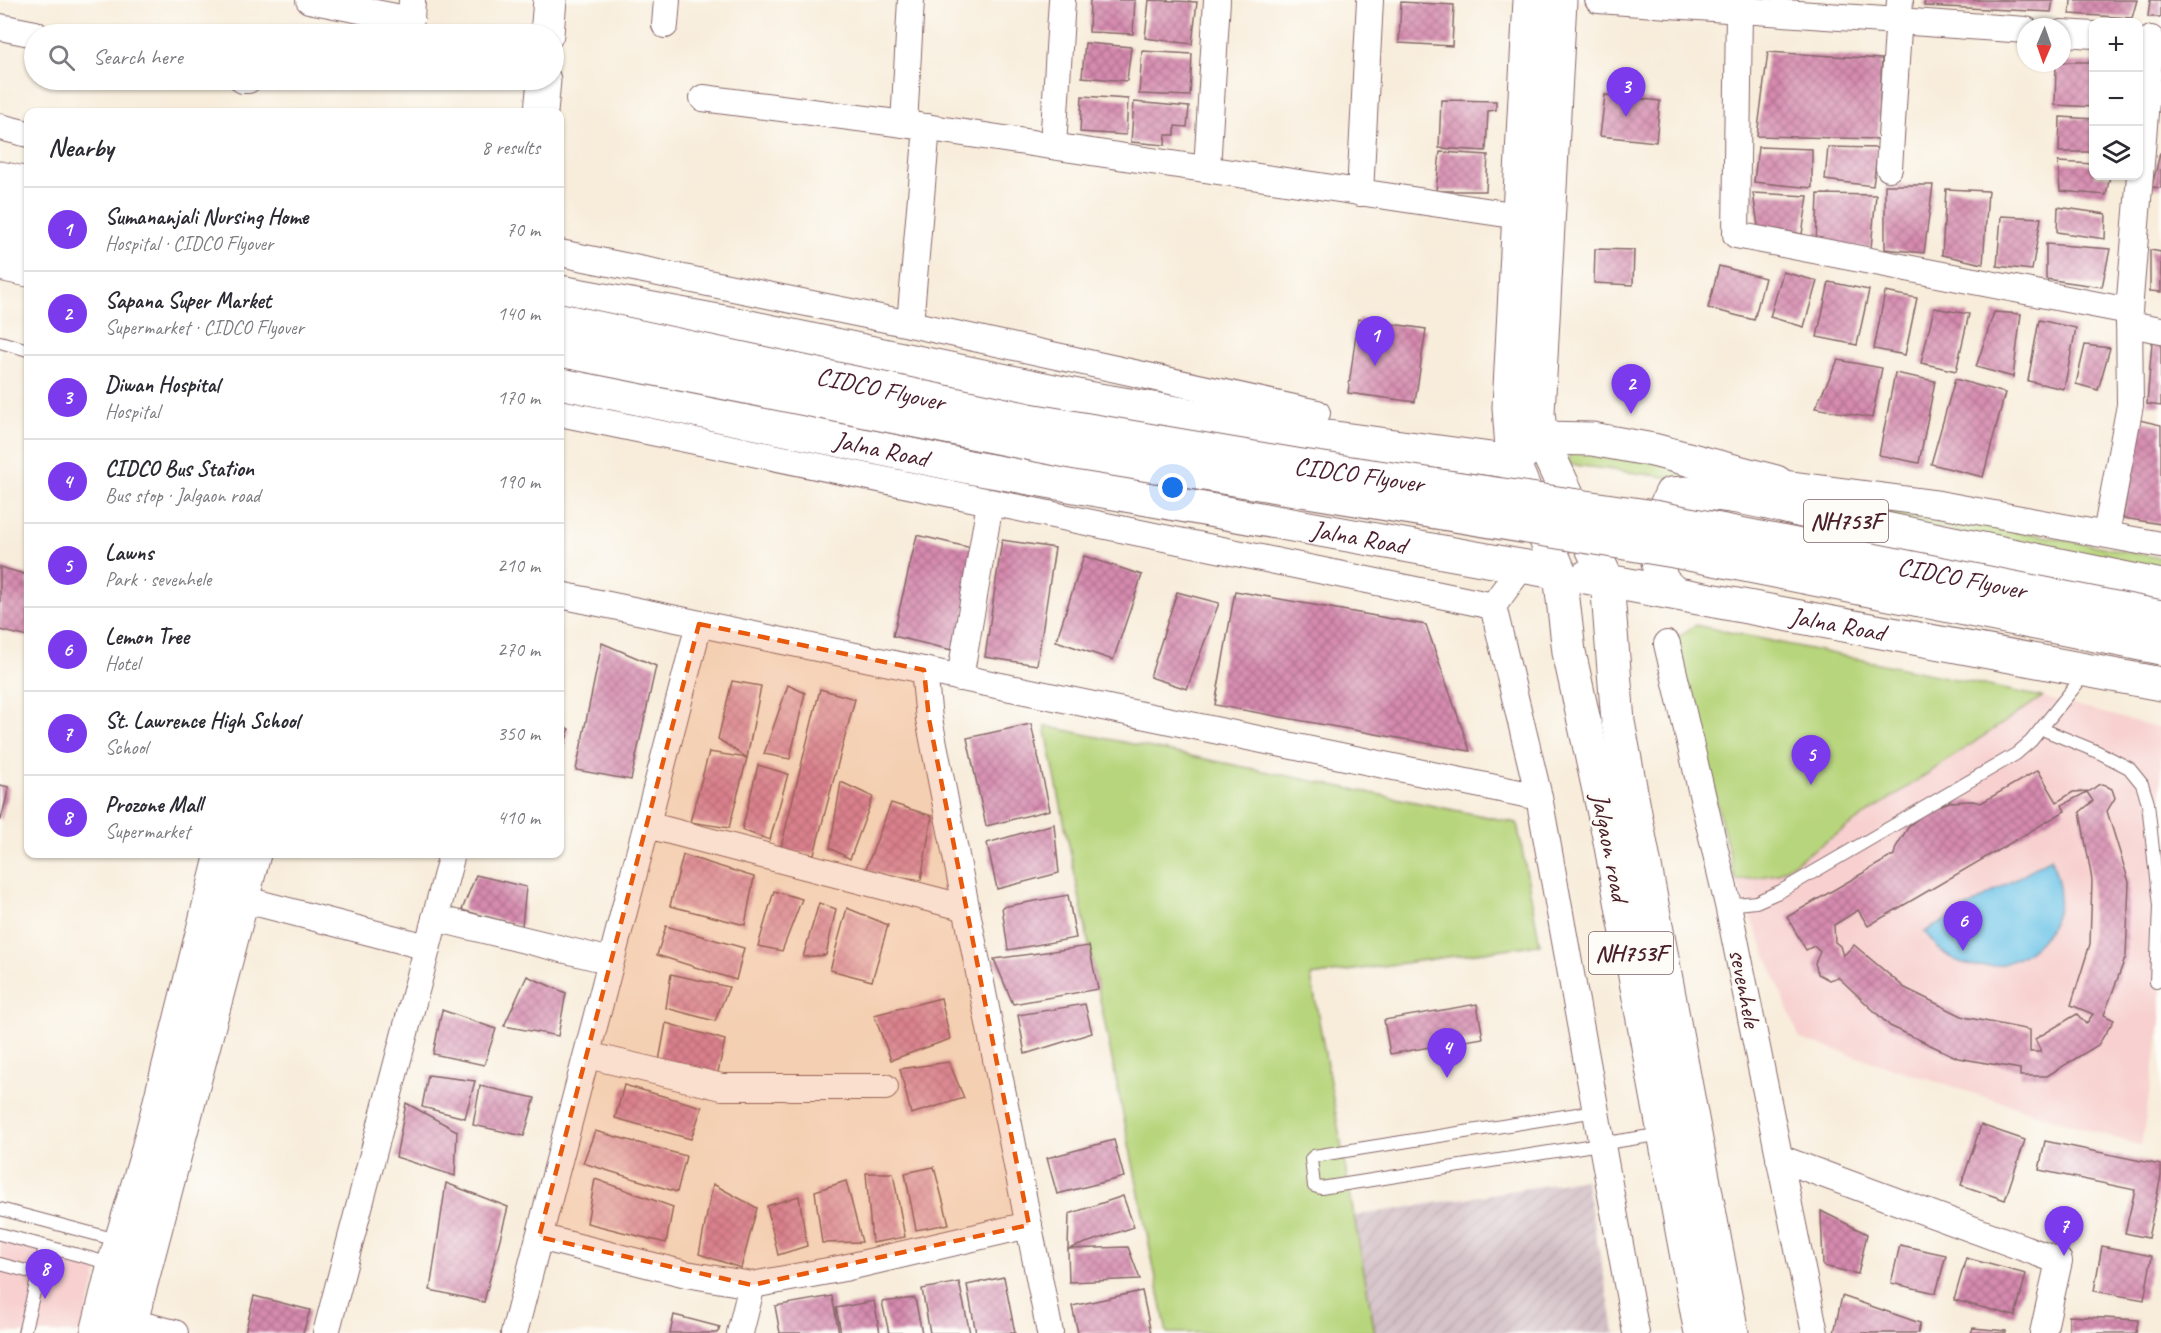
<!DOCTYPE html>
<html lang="en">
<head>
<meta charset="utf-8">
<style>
	:root { --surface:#fff; --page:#f7f7f7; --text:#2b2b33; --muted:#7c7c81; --line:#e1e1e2; --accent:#7c3aed }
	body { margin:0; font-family:Caveat,sans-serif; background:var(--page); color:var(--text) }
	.controls { position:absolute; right:18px; top:18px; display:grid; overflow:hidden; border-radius:12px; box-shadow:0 2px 4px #0004 }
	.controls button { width:54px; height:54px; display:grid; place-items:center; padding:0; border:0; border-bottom:2px solid var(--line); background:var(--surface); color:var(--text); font:30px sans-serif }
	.compass { position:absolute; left:2017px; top:18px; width:54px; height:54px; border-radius:50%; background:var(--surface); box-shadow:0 2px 4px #0004; rotate:182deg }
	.you { position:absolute; left:1173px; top:488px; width:21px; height:21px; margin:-15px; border:4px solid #fff; border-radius:50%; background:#1a73e8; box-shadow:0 0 0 9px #1a73e833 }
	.badge { display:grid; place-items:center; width:39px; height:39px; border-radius:50%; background:var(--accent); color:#fff; font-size:20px; font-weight:700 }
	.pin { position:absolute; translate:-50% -50px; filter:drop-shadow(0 2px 3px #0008) }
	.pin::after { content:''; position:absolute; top:32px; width:21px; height:18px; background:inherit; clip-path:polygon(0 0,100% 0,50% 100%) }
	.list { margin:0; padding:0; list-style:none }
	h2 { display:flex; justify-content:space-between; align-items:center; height:78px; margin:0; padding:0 24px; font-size:26px }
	h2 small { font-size:20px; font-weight:400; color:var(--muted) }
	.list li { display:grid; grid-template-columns:39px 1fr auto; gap:18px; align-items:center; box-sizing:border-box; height:84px; padding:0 24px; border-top:2px solid var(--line) }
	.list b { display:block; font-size:22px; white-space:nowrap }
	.list p { margin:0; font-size:20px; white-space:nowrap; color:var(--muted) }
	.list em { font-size:20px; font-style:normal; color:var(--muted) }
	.icon { flex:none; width:33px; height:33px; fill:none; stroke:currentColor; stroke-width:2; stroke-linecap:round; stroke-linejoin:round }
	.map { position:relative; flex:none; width:2161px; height:1333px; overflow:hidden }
	.search { position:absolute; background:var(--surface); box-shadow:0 2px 4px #0004; left:24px; top:24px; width:540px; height:66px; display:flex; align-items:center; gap:15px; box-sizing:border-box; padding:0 21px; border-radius:33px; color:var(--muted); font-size:22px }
	.panel { position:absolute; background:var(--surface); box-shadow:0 2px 4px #0004; left:24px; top:108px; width:540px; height:750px; border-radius:12px }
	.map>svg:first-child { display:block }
	.built { fill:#f7d0cf }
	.industrial { fill:url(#industrial-furrows) }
	.green { fill:#b7d57c; stroke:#807a54; stroke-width:1.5 }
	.water { fill:#6bc3e8; stroke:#5a718a; stroke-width:1.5 }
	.building { fill:url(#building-cross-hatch); fill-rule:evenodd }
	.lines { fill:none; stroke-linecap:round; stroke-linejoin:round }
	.lane-casing { stroke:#876769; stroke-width:14 }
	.street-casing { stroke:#876769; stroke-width:28 }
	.secondary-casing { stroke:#876769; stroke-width:35 }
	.primary-casing { stroke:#876769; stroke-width:35 }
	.highway-casing { stroke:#876769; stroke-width:35 }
	.lane { stroke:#fff; stroke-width:12 }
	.street { stroke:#fff; stroke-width:26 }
	.secondary { stroke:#fff; stroke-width:33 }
	.primary { stroke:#fff; stroke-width:33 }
	.highway { stroke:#fff; stroke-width:33 }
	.highway-bridge-casing { stroke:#876769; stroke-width:35; stroke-linecap:butt }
	.highway-bridge { stroke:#fff; stroke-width:33 }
	.marked { fill:#e8590c; fill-opacity:0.2; stroke:#e8590c; stroke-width:4.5; stroke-dasharray:12 8; stroke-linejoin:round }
	.labels { text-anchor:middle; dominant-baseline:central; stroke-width:5; stroke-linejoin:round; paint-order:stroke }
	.shield { fill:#fdfcf7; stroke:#806168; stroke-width:1.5 }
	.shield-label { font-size:24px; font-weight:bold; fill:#4a1f2b }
	.street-label { font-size:26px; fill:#4a1f2b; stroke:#fdfcf7 }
</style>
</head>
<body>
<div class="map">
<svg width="2161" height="1333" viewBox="0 0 2161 1333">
	<defs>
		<pattern id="industrial-furrows" width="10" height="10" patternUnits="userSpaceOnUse" patternTransform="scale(1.5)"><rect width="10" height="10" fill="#d2bec5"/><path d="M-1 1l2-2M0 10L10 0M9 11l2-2" fill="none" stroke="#b6a3a9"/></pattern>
		<pattern id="building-cross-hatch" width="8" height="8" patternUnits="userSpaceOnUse" patternTransform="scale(1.5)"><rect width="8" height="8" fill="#d68baf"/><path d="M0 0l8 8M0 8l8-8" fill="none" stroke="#b0718f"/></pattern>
	</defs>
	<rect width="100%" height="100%" fill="#fdfcf7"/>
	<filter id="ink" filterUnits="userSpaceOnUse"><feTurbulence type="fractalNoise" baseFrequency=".0167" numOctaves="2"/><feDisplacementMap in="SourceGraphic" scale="12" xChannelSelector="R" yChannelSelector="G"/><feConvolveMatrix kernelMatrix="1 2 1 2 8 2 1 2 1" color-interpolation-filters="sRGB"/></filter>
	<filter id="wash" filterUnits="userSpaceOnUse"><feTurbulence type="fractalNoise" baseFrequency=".008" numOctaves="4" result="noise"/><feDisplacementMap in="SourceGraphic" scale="24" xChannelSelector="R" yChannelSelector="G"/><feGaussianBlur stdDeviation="1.35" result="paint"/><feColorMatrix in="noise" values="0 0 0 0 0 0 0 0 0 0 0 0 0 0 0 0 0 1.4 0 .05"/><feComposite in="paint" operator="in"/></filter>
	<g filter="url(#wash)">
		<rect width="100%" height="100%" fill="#f8eddb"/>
		<g class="built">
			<path d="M1695,625L2042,697L2161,728V1022L2141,1146L1800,1039L1736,881Z"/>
			<path d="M0,1239L99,1266L81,1333H0Z"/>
		</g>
		<path class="industrial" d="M1585,1179L1615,1333H1375L1354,1216Z"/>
		<g class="green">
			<path d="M1571,446L2161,558V574L1727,485L1568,464Z"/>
			<path d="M1695,625L2042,697L1777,874L1736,881L1676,639Z"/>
			<path d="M1045,726L1517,823L1540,944L1311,976L1375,1333H1167Z"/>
		</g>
		<path class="water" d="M2051,858C2056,874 2063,891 2058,908C2046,959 1981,986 1940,950C1935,945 1930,938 1925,932Z"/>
		<g id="blocks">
			<g class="building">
				<path d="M1090,0H1135L1133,34L1089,32Z"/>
				<path d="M1149,0L1197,2L1192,44L1145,38Z"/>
				<path d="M1925,0H2053L2051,12L1924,6Z"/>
				<path d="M2071,0H2137L2132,18L2070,14Z"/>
				<path d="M2150,0H2161V17H2148Z"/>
				<path d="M1401,2L1454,5L1452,46L1399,43Z"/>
				<path d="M1085,43L1131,47L1127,81L1082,77Z"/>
				<path d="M1142,51L1192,54L1190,96L1139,94Z"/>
				<path d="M1768,52L1882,59L1878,139L1757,136Z"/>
				<path d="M2062,62H2094V107L2055,105L2056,63Z"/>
				<path d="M1605,95L1660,101L1656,142L1600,136Z"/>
				<path d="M1082,96L1128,99L1126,135L1080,132Z"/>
				<path d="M1441,100L1496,101V110L1488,111L1486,151L1439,148Z"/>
				<path d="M1134,102L1189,107L1187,127L1175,126V135H1166L1165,145L1131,142Z"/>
				<path d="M2060,117L2094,119V152H2059Z"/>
				<path d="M1758,147L1812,149V188L1754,182Z"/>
				<path d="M1828,147L1878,148L1873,186L1825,180Z"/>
				<path d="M1440,152L1488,155L1486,191H1436Z"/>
				<path d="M2160,153H2161V188L2152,187Z"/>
				<path d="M2058,162L2094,164V176H2110L2106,195L2060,191Z"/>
				<path d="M1885,185H1933L1924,253L1885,249Z"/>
				<path d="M1946,189L1988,191L1983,264L1942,255Z"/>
				<path d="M1753,193L1808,196L1802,234L1758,226Z"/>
				<path d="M1818,194L1876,195L1871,248L1816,244Z"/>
				<path d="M2058,207L2106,214L2105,239L2057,232Z"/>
				<path d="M2001,216L2041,218L2032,270L1997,266Z"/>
				<path d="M2046,244L2110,249L2102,287L2046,279Z"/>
				<path d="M1595,249L1634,250L1633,285L1594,283Z"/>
				<path d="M2150,250L2161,252V292L2150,291Z"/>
				<path d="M1719,266L1765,278L1754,320L1708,308Z"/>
				<path d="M1783,272L1817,281L1804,327L1770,317Z"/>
				<path d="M1829,282L1869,290L1857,345L1817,337Z"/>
				<path d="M1885,292L1917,298L1905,355L1874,349Z"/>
				<path d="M1934,308L1969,314L1956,371L1921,363Z"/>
				<path d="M1994,312L2021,314L2013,377L1976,367Z"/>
				<path d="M1358,319L1426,329L1415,402L1348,393Z"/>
				<path d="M2039,320L2076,328L2064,389L2028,381Z"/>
				<path d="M2152,342L2161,343V406L2147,404Z"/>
				<path d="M2085,345L2110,348L2098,390L2076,384Z"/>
				<path d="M1838,360L1882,368L1872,418L1815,408Z"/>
				<path d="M1895,373L1935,381L1919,463L1879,455Z"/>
				<path d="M1955,379L2005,393L1983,477L1931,464Z"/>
				<path d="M2139,420L2161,425V524L2123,518Z"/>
				<path d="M917,535L980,550L956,651L893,636Z"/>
				<path d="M1002,540L1055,548L1037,665L985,657Z"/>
				<path d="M1084,556L1142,575L1113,660L1056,641Z"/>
				<path d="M0,567L28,575V637L0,630Z"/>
				<path d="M1235,591L1426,625L1470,751L1215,705Z"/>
				<path d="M1177,592L1219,603L1187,689L1150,677Z"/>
				<path d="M602,643L656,666L631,780L576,770Z"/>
				<path d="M732,681L761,686L747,758L729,828L690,822L709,752L747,758L718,739Z"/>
				<path d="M788,685L805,693L790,759L764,754Z"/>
				<path d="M820,689L855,699L814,854L780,851Z"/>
				<path d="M560,724L569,729L560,762Z"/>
				<path d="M1031,724L1050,810L986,826L967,738Z"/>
				<path d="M758,765L788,774L770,840L742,830Z"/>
				<path d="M2038,770L2057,802L2073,792L2090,791L2098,785L2103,784L2112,789L2115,798L2107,811L2129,882L2126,956L2104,1015L2114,1020L2098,1045L2047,1076H2020V1069L1958,1058L1890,1026L1838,977L1829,980L1818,974L1815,963L1820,952L1814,946L1806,950L1787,917L1894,855L1896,847L1909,826L1927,811L1949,802L1973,801L1981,803ZM2087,792L2093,801L2080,812L2092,880L2090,944L2071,1005L2093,1014L2086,1024L2077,1014L2035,1039L2041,1052H2030V1030L1964,1017L1905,988L1854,945L1843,956L1840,946L1835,942L1834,925L1858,910L1868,926L2065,811L2062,805Z"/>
				<path d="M841,782L873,797L850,859L830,848Z"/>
				<path d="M0,785L9,787L1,820H0Z"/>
				<path d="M891,803L932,816L921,880L865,871Z"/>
				<path d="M1054,824L1059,873L997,889L987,843Z"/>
				<path d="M683,855L754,877L745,925L670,906Z"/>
				<path d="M476,875L526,887L522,926L462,910Z"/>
				<path d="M774,891L802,899L782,951L758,946Z"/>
				<path d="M1068,895L1076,938L1008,950L1002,907Z"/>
				<path d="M819,903L836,909L826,955L803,957Z"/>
				<path d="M847,908L888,925L872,981L830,970Z"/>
				<path d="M666,926L744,948L736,980L657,955Z"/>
				<path d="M1089,946L1098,989L1013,1004L994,959Z"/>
				<path d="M671,974L729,987L715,1021L666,1008Z"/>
				<path d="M527,976L566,993L558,1036L504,1026Z"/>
				<path d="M941,998L950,1039L891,1060L874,1015Z"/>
				<path d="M1085,1004L1092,1033L1025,1054L1018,1015Z"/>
				<path d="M1477,1004L1483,1038L1390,1054L1384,1020Z"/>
				<path d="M442,1010L496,1029L484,1065L433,1054Z"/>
				<path d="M666,1023L725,1040L717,1077L659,1061Z"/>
				<path d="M949,1062L964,1098L911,1114L900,1069Z"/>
				<path d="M428,1075L475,1081L465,1118L422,1107Z"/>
				<path d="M624,1085L702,1107L691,1139L615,1118Z"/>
				<path d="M480,1086L535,1098L524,1136L473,1125Z"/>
				<path d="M406,1103L457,1131L455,1176L396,1157Z"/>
				<path d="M1981,1125L2025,1140L2005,1200L1961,1185Z"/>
				<path d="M595,1131L686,1156L677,1192L583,1163Z"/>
				<path d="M1114,1140L1124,1177L1057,1194L1047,1158Z"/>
				<path d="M2045,1141L2161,1165V1176L2148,1238L2125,1233L2135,1190L2039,1170Z"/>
				<path d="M934,1167L949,1224L916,1230L905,1173Z"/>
				<path d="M866,1173H893L905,1237L872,1243Z"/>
				<path d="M595,1179L673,1207L666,1243L587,1223Z"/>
				<path d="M846,1181L862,1242L822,1243L815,1191Z"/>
				<path d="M446,1183L508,1207L484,1302L430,1290Z"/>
				<path d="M713,1184L757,1208L741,1268L699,1254Z"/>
				<path d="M799,1196L807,1246L778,1255L767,1206Z"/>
				<path d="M1123,1196L1134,1227L1068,1249L1069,1214Z"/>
				<path d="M1821,1211L1867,1234L1858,1274L1823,1266Z"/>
				<path d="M1900,1245L1946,1255L1936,1293L1891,1283Z"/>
				<path d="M2102,1246L2152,1256L2144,1300L2094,1291Z"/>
				<path d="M1128,1247L1140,1279L1069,1282L1068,1249Z"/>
				<path d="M1966,1258L2026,1274L2015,1316L1954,1300Z"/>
				<path d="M1004,1277L1015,1333H976L967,1285Z"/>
				<path d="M959,1282L970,1333H930L922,1289Z"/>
				<path d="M1142,1291L1151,1333H1078L1072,1306Z"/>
				<path d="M254,1296L310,1310L303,1333H245Z"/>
				<path d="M832,1296L839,1333H780L775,1306Z"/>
				<path d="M1842,1296L1920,1323L1918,1333H1834Z"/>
				<path d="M915,1298L922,1333H889L882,1302Z"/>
				<path d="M874,1301L880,1333H841L836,1308Z"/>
				<path d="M674,1315L720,1327L718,1333H670Z"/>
				<path d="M2069,1316L2138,1320L2136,1333H2069Z"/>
				<path d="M1973,1328L2006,1331V1333H1971Z"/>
			</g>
		</g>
	</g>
	<g filter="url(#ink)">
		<use href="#blocks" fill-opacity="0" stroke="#876769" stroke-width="1.5"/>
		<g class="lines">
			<g class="lane-casing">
				<g id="lane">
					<path d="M0,342L28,350"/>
					<path d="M2042,729L2098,752L2129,768L2142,784L2148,803L2159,906L2156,982"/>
					<path d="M1728,905L1756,902L1781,891L2016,754L2031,741L2085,674"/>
					<path d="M1596,1111L1314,1156L1311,1159L1314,1186L1321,1188L1663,1134"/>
					<path d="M0,1209L121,1241"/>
					<path d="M0,1234L112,1264"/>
					<path d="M0,1264L38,1274"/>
					<path d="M24,1333L45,1247"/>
				</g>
			</g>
			<g class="street-casing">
				<g id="street">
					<path d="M309,0L411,20L412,0"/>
					<path d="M1598,0L2026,30"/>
					<path d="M1739,10L1736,235L2129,311L2151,39"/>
					<path d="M665,25L667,0"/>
					<path d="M0,27L35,34"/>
					<path d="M2062,33L2094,35"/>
					<path d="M243,80H248"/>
					<path d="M703,98L904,124L1519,216"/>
					<path d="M904,124L911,0"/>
					<path d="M0,127L28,134"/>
					<path d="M1053,146L1062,0"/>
					<path d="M1889,168L1900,0"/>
					<path d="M1207,169L1217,0"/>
					<path d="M1360,193L1370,0"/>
					<path d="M560,253L910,324L1317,413"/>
					<path d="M910,324L927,127"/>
					<path d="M2129,324L2161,330"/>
					<path d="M560,413L1493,606L1522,566"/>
					<path d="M1779,483L1939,504L2161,545"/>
					<path d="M2106,534L2130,405L2129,311"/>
					<path d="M560,595L1539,797"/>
					<path d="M1493,606L1539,797L1636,1333"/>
					<path d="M1667,644L1728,905L1815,1333"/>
					<path d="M924,670L929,719L1050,1333"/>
					<path d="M960,678L990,503"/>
					<path d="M647,825L966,908"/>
					<path d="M242,899L427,947"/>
					<path d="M435,918L611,961"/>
					<path d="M587,1055L722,1087H885"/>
					<path d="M1779,1158L2059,1261L2043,1333"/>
					<path d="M539,1237L686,1274L752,1285L844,1268L1029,1225"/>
					<path d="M131,1322L175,1333"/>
					<path d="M326,1333L452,854"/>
					<path d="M514,1333L699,624"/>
					<path d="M740,1333L752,1285"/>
				</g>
			</g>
			<g class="secondary-casing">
				<g id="secondary">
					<path d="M547,34L550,0"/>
					<path d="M541,112L544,80"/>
					<path d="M1541,438L1538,413L1560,0"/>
					<path d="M1513,462L1509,407L1530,0"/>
					<path d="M97,1333L114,1264L145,1161L222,854"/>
					<path d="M128,1333L254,854"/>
				</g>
			</g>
			<g class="primary-casing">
				<g id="primary">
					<path d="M0,178L28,184"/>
					<path d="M0,264L28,270"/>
					<path d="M560,292L740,325L1087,398L1291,432L1513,462"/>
					<path id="s1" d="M560,382L969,467L1560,573"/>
					<path d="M1673,592L1661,580L1658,562L1663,512L1671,494C1724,489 1776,505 1827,517"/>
				</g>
			</g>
			<g class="highway-casing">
				<g id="highway">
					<path d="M0,200L28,206"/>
					<path d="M0,233L28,239"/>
					<path d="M1541,438L1607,580L1618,722L1732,1333"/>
					<path id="s2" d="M1586,577L2161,684"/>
					<path d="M1701,1333L1610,841L1569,652L1560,573L1513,462L1541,438L1592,439L1653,450L1776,482L1827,517L2161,586"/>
				</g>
			</g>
			<use href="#lane" class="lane"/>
			<use href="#street" class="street"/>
			<use href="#secondary" class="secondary"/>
			<use href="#primary" class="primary"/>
			<use href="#highway" class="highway"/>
			<g class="highway-bridge-casing">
				<g id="highway-bridge">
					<path id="s3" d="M560,320L1029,420L1296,465L1654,517L2161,617"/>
					<path d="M560,350L1082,454L1674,551L2161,648"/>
				</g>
			</g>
			<use href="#highway-bridge" class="highway-bridge"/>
		</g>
	</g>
	<path class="marked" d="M699,624L924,670L929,719L1029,1225L752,1285L539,1237Z"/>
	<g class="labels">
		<g class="shield">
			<rect x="1804" y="500" width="84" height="42" rx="4.5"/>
			<rect x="1589" y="932" width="84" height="42" rx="4.5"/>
		</g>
		<g class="shield-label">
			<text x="1846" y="521">NH753F</text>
			<text x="1631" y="953">NH753F</text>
		</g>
		<g class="street-label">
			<text stroke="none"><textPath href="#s3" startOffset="328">CIDCO Flyover</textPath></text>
			<text stroke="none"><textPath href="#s1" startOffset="328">Jalna Road</textPath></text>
			<text stroke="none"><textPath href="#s3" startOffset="814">CIDCO Flyover</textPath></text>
			<text stroke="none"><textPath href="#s1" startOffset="814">Jalna Road</textPath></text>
			<text stroke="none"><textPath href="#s3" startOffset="1426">CIDCO Flyover</textPath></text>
			<text stroke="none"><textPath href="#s2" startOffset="256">Jalna Road</textPath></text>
			<text transform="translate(1610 847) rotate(79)">Jalgaon road</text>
			<text transform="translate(1745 988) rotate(79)">sevenhele</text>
		</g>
	</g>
</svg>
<div class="controls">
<button>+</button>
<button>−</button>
<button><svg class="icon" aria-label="layers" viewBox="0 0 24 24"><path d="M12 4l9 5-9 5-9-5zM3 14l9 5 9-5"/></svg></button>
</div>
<svg class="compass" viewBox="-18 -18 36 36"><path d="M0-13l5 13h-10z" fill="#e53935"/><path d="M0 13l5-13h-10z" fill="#7c7c81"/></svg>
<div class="you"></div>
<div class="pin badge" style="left:1375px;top:366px">1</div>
<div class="pin badge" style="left:1631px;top:414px">2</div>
<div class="pin badge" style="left:1626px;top:117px">3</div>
<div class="pin badge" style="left:1447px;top:1078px">4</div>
<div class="pin badge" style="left:1811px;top:785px">5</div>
<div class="pin badge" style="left:1963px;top:951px">6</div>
<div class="pin badge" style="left:2064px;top:1256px">7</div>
<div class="pin badge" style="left:45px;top:1299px">8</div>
<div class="search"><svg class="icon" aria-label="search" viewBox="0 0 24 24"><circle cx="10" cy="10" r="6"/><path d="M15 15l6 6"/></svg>Search here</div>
<section class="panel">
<h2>Nearby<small>8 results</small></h2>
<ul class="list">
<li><span class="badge">1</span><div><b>Sumananjali Nursing Home</b><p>Hospital · CIDCO Flyover</p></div><em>70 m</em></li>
<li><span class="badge">2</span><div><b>Sapana Super Market</b><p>Supermarket · CIDCO Flyover</p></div><em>140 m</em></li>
<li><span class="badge">3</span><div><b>Diwan Hospital</b><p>Hospital</p></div><em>170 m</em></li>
<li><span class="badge">4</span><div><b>CIDCO Bus Station</b><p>Bus stop · Jalgaon road</p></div><em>190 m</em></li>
<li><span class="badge">5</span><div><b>Lawns</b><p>Park · sevenhele</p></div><em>210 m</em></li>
<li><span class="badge">6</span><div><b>Lemon Tree</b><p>Hotel</p></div><em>270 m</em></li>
<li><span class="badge">7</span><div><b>St. Lawrence High School</b><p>School</p></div><em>350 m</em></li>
<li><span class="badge">8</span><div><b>Prozone Mall</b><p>Supermarket</p></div><em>410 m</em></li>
</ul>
</section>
</div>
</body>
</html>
